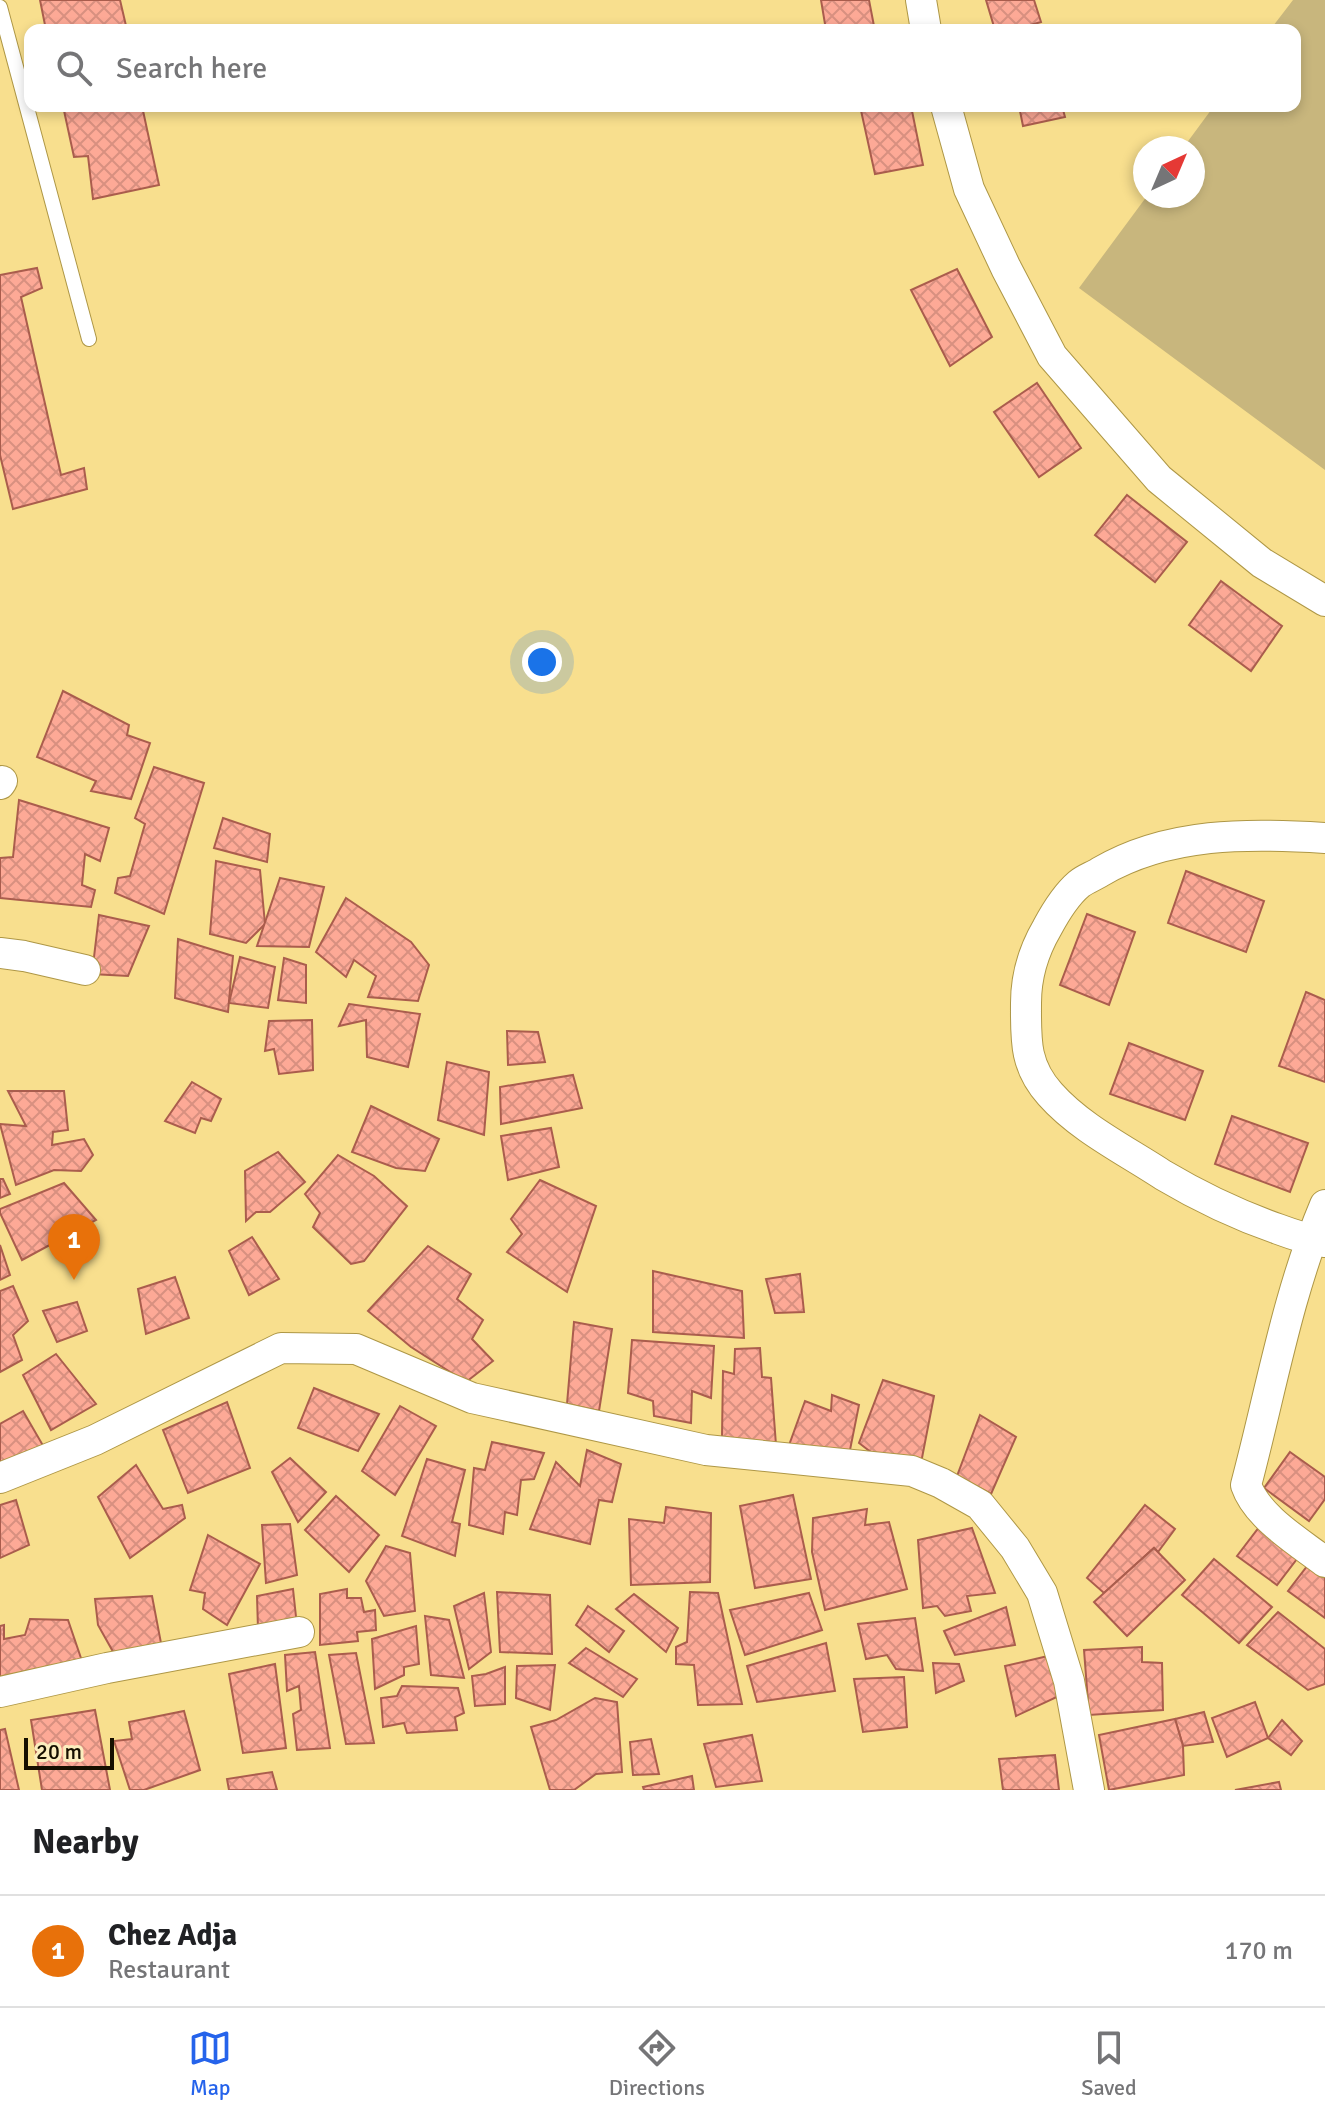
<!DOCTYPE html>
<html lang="en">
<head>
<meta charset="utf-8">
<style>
	:root { --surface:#fff; --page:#f6f6f6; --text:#202124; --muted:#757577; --line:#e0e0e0; --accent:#2563eb }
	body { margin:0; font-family:Signika,sans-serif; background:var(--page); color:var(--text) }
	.compass { position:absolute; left:1133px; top:136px; width:72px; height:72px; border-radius:50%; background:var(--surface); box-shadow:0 4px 12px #0003; rotate:44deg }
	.scale { position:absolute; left:24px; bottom:20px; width:90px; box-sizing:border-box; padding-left:8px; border:4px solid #160f00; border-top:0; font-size:22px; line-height:28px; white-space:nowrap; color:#160f00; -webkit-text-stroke:6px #fbedbe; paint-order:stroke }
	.you { position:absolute; left:542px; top:662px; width:28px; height:28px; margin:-20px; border:6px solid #fff; border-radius:50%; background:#1a73e8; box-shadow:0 0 0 12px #1a73e833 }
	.badge { display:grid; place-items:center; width:52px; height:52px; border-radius:50%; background:var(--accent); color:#fff; font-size:26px; font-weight:700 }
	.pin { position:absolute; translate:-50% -66px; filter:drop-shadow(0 2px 4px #0008) }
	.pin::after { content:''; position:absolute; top:42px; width:28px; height:24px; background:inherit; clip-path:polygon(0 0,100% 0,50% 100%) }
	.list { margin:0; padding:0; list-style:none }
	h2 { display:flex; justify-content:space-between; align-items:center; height:104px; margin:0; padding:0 32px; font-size:34px }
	h2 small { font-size:26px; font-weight:400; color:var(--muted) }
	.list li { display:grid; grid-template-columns:52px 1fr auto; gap:24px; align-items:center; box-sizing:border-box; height:112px; padding:0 32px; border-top:2px solid var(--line) }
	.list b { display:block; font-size:30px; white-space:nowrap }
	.list p { margin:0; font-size:26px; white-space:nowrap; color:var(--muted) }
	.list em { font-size:26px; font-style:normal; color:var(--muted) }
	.icon { flex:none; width:44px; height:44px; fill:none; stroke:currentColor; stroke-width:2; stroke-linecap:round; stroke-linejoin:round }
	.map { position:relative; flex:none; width:1325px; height:1790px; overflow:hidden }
	.search { position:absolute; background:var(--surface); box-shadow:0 4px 12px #0003; left:24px; right:24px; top:24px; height:88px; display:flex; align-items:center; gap:20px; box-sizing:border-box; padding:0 28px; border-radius:16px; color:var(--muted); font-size:30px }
	.sheet { height:216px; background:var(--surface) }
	nav { display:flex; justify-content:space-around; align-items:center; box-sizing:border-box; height:112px; border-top:2px solid var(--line); background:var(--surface); font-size:22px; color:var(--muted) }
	nav a { display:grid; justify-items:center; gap:4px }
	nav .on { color:var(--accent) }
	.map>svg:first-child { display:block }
	.pitch { fill:#c8b67d }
	.building { fill:url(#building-cross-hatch); stroke:#aa5d4d; stroke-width:2 }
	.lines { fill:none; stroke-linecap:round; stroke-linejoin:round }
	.service-casing { stroke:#ae9746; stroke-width:16 }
	.minor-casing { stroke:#ae9746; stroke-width:32 }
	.service { stroke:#fff; stroke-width:14 }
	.minor { stroke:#fff; stroke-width:30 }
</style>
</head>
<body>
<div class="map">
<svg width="1325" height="1790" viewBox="0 0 1325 1790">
	<defs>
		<pattern id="building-cross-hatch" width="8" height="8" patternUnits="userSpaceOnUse" patternTransform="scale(2)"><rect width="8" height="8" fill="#fda996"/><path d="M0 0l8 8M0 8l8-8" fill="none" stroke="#d89080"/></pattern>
	</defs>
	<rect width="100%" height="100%" fill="#f8df8e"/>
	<path class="pitch" d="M1293,0H1325V470L1079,288L1147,196H1193V148H1183L1214,106H1295V30H1270Z"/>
	<g class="building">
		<path d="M40,0H120L127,30H46Z"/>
		<path d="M821,0H869L874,26L851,30H826Z"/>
		<path d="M986,0H1034L1041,22L1013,30H995Z"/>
		<path d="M63,106H142L159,185L93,199L88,156L74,157Z"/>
		<path d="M860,106H911L923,165L875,174Z"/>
		<path d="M1019,106H1062L1065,117L1023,126Z"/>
		<path d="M37,268L42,288L21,297L61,475L84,468L87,489L13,509L0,455V275Z"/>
		<path d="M957,269L992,337L950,366L911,290Z"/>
		<path d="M1037,383L1081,448L1039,477L994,412Z"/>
		<path d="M1127,495L1187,542L1155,582L1095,535Z"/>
		<path d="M1221,581L1282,626L1251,671L1189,625Z"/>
		<path d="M63,691L129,725L127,735L150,743L131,799L91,791L96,781L37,757Z"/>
		<path d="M154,767L204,783L164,914L115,893L118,878L130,876L145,824L135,818Z"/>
		<path d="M19,800L109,828L100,861L85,854L82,885L95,890L91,907L0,898V858L13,857Z"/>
		<path d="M223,818L270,834L267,862L214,848Z"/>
		<path d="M216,861L260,870L265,924L246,943L210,934Z"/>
		<path d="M1186,871L1264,901L1246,952L1168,923Z"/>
		<path d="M280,878L324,887L309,947L257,946Z"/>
		<path d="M346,898L411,942L429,965L418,1001L368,997L376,976L354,960L346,977L316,952Z"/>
		<path d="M1087,914L1135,932L1109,1005L1060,985Z"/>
		<path d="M99,915L149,926L128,976L92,974Z"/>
		<path d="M178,939L233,956L228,1012L175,998Z"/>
		<path d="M240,957L275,967L268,1008L229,1003Z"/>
		<path d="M284,958L306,965V1003L278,1000Z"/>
		<path d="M1306,992L1325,1000V1082L1279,1066Z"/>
		<path d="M349,1004L420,1014L408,1067L367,1057L366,1020L339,1026Z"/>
		<path d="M312,1020L313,1070L279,1074L274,1049L265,1051L269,1021Z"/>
		<path d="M507,1031L538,1032L545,1062L508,1065Z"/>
		<path d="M1129,1043L1203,1071L1185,1120L1110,1094Z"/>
		<path d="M447,1062L489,1072L484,1135L438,1120Z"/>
		<path d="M573,1075L582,1108L501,1124L500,1087Z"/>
		<path d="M192,1082L221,1099L211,1121L201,1118L195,1133L165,1121Z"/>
		<path d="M8,1091H64L68,1130L53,1132L52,1145L84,1139L93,1155L81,1171L54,1170L16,1185L0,1124L26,1126Z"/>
		<path d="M371,1106L439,1139L425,1171L396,1168L352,1152Z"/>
		<path d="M1232,1116L1308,1143L1290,1192L1215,1164Z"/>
		<path d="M551,1128L559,1167L508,1180L501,1136Z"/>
		<path d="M278,1152L305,1182L270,1212H256L246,1221L245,1171Z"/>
		<path d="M338,1155L374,1176L407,1206L364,1261L351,1264L313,1227L320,1213L305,1194Z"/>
		<path d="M0,1179H3L10,1194L0,1198Z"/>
		<path d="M540,1180L596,1206L567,1292L507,1252L522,1234L511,1219Z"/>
		<path d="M64,1183L96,1220L22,1260L0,1213V1209Z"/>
		<path d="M252,1237L279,1279L249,1295L229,1251Z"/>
		<path d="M0,1245L10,1275L0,1280Z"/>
		<path d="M428,1246L471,1274L457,1299L483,1320L472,1339L493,1361L466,1382L411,1347L368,1311Z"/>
		<path d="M653,1271L742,1291L744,1338L653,1332Z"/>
		<path d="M800,1274L804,1312L775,1313L766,1279Z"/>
		<path d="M175,1277L189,1318L146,1334L138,1289Z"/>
		<path d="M13,1286L28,1321L13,1335L22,1360L0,1372V1291Z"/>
		<path d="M77,1302L87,1331L57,1342L43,1311Z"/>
		<path d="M574,1322L612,1329L599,1411L567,1404Z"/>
		<path d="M632,1340L714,1346L711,1398L692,1391L691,1423L654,1416L653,1401L628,1393Z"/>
		<path d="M760,1348L762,1377L771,1378L776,1445L722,1437L723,1371L734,1374L735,1349Z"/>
		<path d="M56,1354L96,1404L51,1430L23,1375Z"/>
		<path d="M883,1380L934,1396L921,1463L876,1456L859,1443Z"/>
		<path d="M314,1388L379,1414L358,1451L298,1428Z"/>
		<path d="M832,1395L859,1405L850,1450L788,1448L805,1401L831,1411Z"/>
		<path d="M227,1402L250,1468L188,1493L163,1430Z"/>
		<path d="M400,1406L436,1426L395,1495L362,1471Z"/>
		<path d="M23,1411L45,1449L0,1473V1424Z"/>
		<path d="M980,1415L1016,1437L991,1494L957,1476Z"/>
		<path d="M492,1442L544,1453L534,1479L521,1480L517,1515L505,1512L503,1534L469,1525L474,1468L485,1470Z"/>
		<path d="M587,1450L621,1464L612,1502L599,1500L590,1544L530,1529L556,1462L580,1486Z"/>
		<path d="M1290,1452L1325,1477V1499L1309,1521L1264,1488Z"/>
		<path d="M290,1458L326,1492L298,1522L272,1472Z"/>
		<path d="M427,1459L465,1470L452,1522L460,1524L455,1556L402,1536Z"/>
		<path d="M136,1465L163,1509L182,1505L185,1518L130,1558L98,1497Z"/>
		<path d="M793,1495L811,1579L755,1588L740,1506Z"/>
		<path d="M336,1496L379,1535L349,1572L305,1530Z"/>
		<path d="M16,1500L29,1545L0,1558V1505Z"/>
		<path d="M1145,1505L1175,1529L1158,1552L1154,1548L1104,1593L1087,1578Z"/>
		<path d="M666,1507L711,1513L710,1582L631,1585L629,1519L664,1523Z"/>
		<path d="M867,1509L865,1525L889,1522L907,1589L825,1610L812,1552L813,1518Z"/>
		<path d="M290,1524L297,1575L266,1583L262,1525Z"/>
		<path d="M1260,1526L1300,1555L1277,1585L1237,1556Z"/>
		<path d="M972,1528L995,1593L967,1596L971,1611L945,1616L937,1606L923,1608L918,1540Z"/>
		<path d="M208,1535L260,1564L227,1625L203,1609L205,1593L190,1590Z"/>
		<path d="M386,1546L410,1553L415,1611L384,1616L366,1581Z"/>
		<path d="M1154,1548L1185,1580L1127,1636L1094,1602Z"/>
		<path d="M1214,1559L1272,1607L1239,1643L1182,1595Z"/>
		<path d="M1308,1565L1325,1578V1618L1288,1591Z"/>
		<path d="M293,1589L297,1626L258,1629L257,1596Z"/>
		<path d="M347,1589V1598H361L364,1612L375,1610L376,1630L357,1632L358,1641L320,1645V1594Z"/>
		<path d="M497,1592L550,1595L552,1654L500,1652Z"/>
		<path d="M690,1592L718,1593L742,1704L698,1705L694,1665L676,1664V1647L687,1642Z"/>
		<path d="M484,1593L491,1652L469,1669L454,1606Z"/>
		<path d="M809,1593L822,1630L745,1655L730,1610Z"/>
		<path d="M634,1594L678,1628L666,1652L616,1609Z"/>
		<path d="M152,1596L161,1643L116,1657L98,1625L95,1599Z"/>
		<path d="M588,1606L624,1631L609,1652L576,1625Z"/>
		<path d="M1006,1607L1015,1645L955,1655L944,1631Z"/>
		<path d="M1278,1612L1325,1649V1684L1308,1690L1247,1645Z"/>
		<path d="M425,1616L449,1620L464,1678L431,1675Z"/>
		<path d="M915,1618L923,1671L896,1669L887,1655L866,1659L858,1624Z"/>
		<path d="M30,1619L68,1620L83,1664L0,1682V1626L4,1625V1639L25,1635Z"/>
		<path d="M416,1626L419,1664L404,1667V1675L375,1689L372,1639Z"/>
		<path d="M826,1643L835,1691L757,1702L747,1666Z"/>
		<path d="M1142,1647V1662L1162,1663L1163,1710L1089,1715L1084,1650Z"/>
		<path d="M586,1648L637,1679L623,1697L569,1663Z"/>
		<path d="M315,1652L330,1748L297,1750L293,1714L301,1710L299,1686L287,1691L285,1655Z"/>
		<path d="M356,1653L374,1743L346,1744L329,1655Z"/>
		<path d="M1048,1656L1059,1696L1016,1716L1005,1666Z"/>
		<path d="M933,1663L959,1664L964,1681L936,1693Z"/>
		<path d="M275,1664L286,1748L243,1753L229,1674Z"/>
		<path d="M555,1665L550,1710L516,1698L517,1666Z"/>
		<path d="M505,1667V1704L475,1706L472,1676L486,1674Z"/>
		<path d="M904,1677L907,1727L863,1732L854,1679Z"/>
		<path d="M402,1686L458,1688L464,1713L455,1717L457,1730L407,1733L404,1723L383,1727L381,1698L397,1696Z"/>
		<path d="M595,1698L617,1702L622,1772L596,1774L574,1790H550L531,1727L556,1720Z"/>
		<path d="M1255,1702L1268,1738L1227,1757L1212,1718Z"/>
		<path d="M95,1710L110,1790H42L31,1720Z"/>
		<path d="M184,1711L200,1770L144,1790H130L114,1741L132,1739L129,1722Z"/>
		<path d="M1204,1712L1213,1742L1183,1746L1175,1719Z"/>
		<path d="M1175,1719L1183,1746L1184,1775L1109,1790L1099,1735Z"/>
		<path d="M1282,1720L1302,1741L1291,1755L1268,1738Z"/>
		<path d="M5,1729L19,1790H0V1730Z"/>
		<path d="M752,1735L762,1781L716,1787L704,1744Z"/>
		<path d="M651,1739L659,1774L633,1775L630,1742Z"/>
		<path d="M1055,1755L1059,1790H1003L999,1759Z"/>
		<path d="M272,1772L277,1790H229L227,1779Z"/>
		<path d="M692,1776L694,1790H644L643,1787Z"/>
		<path d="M1279,1782L1281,1790H1235Z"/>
	</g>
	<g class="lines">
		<g class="service-casing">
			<path id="service" d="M0,7L89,339"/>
		</g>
		<g class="minor-casing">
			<g id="minor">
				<path d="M921,0L926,30"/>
				<path d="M946,106L969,189L1006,268L1052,356L1159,479L1262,563L1325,601"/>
				<path d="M0,784L2,781"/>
				<path d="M1325,838C1249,833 1168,832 1100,872C1094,876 1085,879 1079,884C1066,895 1055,913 1047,928C1033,952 1026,975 1026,1003C1026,1039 1024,1065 1050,1094C1080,1128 1125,1150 1163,1175C1200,1197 1238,1215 1278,1229C1294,1235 1308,1240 1325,1242"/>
				<path d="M0,953L24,956L85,970"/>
				<path d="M1325,1205C1287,1295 1271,1391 1246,1485C1257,1517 1299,1542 1325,1562"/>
				<path d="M0,1478L95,1440L281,1348L356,1349L472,1398L706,1450L912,1471L941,1483L980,1505L1015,1548L1042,1593L1069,1681L1089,1790"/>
				<path d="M0,1692L107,1668L299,1632"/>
			</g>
		</g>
		<use href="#service" class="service"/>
		<use href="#minor" class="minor"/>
	</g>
</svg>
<svg class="compass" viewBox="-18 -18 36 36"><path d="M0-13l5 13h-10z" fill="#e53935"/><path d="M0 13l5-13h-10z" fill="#757577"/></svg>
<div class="scale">20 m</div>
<div class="you"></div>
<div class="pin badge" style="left:74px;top:1280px;background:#e8710a">1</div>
<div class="search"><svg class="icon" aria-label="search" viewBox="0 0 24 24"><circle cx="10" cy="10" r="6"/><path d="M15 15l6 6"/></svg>Search here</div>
</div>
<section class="sheet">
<h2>Nearby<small></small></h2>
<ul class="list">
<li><span class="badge" style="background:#e8710a">1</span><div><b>Chez Adja</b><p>Restaurant</p></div><em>170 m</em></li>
</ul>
</section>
<nav>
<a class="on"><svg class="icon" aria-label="map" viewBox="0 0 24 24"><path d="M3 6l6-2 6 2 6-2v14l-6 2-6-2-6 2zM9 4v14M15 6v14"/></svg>Map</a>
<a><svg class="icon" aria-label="directions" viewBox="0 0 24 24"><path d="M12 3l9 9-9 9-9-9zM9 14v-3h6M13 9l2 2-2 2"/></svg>Directions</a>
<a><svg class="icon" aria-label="saved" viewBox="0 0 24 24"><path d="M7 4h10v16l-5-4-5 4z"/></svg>Saved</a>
</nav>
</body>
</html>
